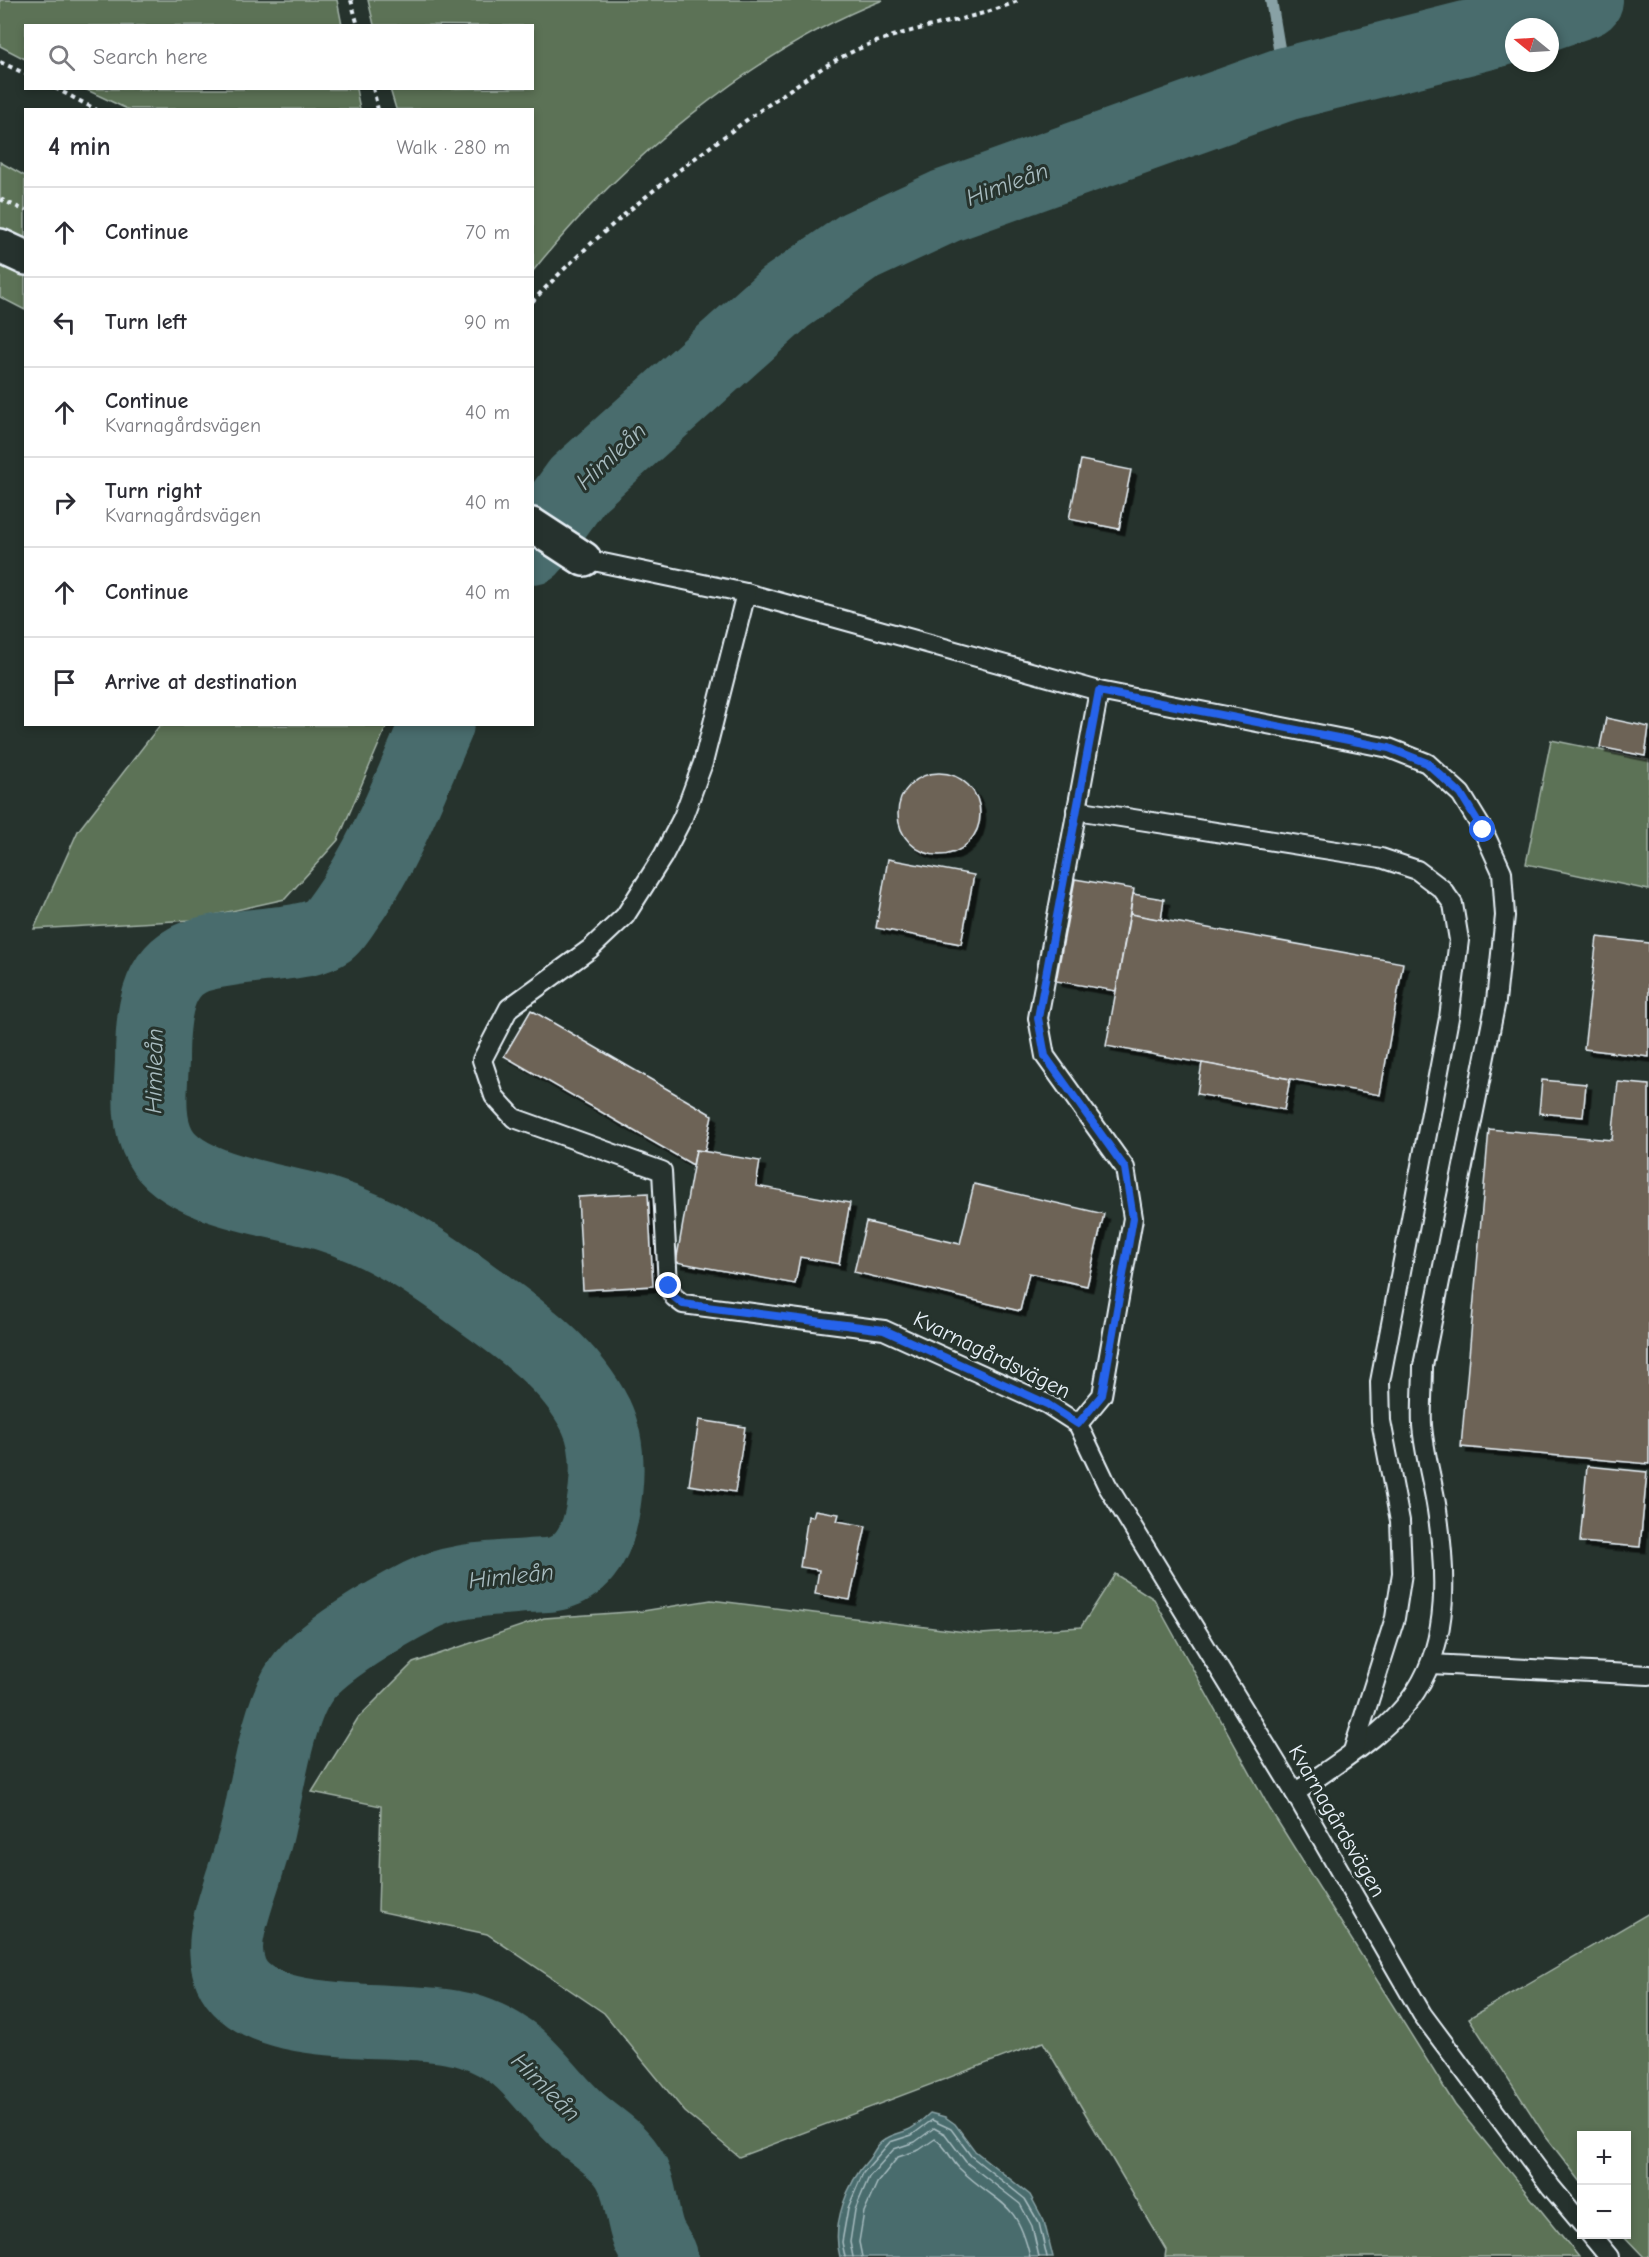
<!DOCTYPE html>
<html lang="en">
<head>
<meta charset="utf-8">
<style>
	:root { --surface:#fff; --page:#f7f7f7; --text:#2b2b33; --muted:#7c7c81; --line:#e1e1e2 }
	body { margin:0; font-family:"Comic Neue",sans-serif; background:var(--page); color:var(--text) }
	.controls { position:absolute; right:18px; bottom:18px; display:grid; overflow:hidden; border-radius:0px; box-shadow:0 3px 9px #0003 }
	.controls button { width:54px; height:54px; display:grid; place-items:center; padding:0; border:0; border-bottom:2px solid var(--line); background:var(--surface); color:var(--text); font:30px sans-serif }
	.compass { position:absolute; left:1505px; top:18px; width:54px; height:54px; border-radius:50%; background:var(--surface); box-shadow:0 3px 9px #0003; rotate:288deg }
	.stop { position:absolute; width:18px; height:18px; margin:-14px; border:4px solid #2563eb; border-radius:50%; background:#fff }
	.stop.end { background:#2563eb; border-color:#fff; box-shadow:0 2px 6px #0008 }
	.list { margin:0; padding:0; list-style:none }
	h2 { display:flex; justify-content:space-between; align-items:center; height:78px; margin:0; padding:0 24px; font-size:26px }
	h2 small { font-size:20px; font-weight:400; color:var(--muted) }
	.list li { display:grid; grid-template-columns:39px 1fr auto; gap:18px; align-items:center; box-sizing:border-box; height:90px; padding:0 24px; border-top:2px solid var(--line) }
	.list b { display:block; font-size:22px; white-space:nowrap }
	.list p { margin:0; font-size:20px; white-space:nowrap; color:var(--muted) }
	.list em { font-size:20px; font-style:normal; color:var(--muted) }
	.icon { flex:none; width:33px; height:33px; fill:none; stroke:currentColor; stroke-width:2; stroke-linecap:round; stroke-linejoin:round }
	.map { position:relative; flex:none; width:1649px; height:2257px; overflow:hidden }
	.search { position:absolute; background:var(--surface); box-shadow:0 3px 9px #0003; left:24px; top:24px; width:510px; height:66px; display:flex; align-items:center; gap:15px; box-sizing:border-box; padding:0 21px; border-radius:0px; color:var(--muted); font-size:22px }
	.panel { position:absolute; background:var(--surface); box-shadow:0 3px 9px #0003; left:24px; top:108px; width:510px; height:618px; border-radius:0px }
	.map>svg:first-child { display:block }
	.green { fill:#5c7256; stroke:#a2b2a7; stroke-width:1.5 }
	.water { fill:#486c6d; stroke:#88a1a5; stroke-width:1.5 }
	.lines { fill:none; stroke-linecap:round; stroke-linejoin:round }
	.shore { stroke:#a8bcc0; stroke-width:1.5 }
	.stream { stroke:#88a1a5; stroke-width:12 }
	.river { stroke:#486c6d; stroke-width:74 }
	.building { fill:#6d6457; stroke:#e8f1f8; stroke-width:1.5; filter:url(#shadow) }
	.service-casing { stroke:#e8f1f8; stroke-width:22 }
	.minor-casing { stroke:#e8f1f8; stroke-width:38 }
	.path { stroke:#e8f1f8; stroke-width:4; stroke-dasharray:4.5 4.5; stroke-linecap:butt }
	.service { stroke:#26332d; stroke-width:18 }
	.minor { stroke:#26332d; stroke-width:33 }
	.route { stroke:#2563eb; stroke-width:8 }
	.labels { text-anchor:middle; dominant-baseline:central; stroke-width:6; stroke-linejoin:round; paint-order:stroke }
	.street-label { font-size:22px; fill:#e8f1f8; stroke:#26332d }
	.water-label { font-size:24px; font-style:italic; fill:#a8bcc0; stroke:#26332d }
</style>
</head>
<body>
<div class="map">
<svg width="1649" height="2257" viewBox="0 0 1649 2257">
	<defs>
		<filter id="shadow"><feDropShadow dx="5.5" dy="5.5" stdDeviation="0" flood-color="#0009"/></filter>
	</defs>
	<rect width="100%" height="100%" fill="#26332d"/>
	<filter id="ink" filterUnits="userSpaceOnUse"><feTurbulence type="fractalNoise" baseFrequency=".0167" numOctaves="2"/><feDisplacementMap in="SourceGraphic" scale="12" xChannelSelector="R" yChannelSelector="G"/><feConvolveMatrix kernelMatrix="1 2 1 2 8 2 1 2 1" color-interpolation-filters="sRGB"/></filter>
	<g filter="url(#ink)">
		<g class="green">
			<path d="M0,0H337L342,25L26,26L25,59L0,46Z"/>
			<path d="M368,0H883C756,49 617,165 533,271L532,110L396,109L390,89L532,88V26L374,25Z"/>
			<path d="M85,89H356L360,109H127Z"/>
			<path d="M0,162L25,176V310L0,297Z"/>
			<path d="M160,725H387L338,840L285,899L192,920L34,929L78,831Z"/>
			<path d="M1551,740L1649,760V890L1526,864Z"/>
			<path d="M1115,1574L1154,1599L1270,1809L1455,2105L1579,2257H1165L1166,2250L1043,2042L739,2157L685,2112L604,2013L487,1934L378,1911L381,1806L312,1792L358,1718L413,1663L544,1618L643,1611L711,1600L981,1634L1081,1627Z"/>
			<path d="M1649,1913V2257H1644L1623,2235L1626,2234V2136H1582L1581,2182L1546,2137L1469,2018Z"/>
		</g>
		<path class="water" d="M930,2113L945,2117L955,2124L975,2151L1030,2195L1044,2221L1053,2257H840C831,2224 847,2183 869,2159C874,2153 876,2145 883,2141C890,2134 899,2134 908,2130C916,2127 923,2119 930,2113Z"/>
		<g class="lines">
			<g class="shore">
				<path d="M845,2257L842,2242L848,2208L863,2173L890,2142L912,2135L932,2120L951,2129L971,2156L1025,2199L1039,2223L1047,2257"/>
				<path d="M853,2257L850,2242L855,2210L869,2177L894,2149L915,2142L934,2128L945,2134L966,2162L1020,2204L1032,2226L1039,2257"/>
				<path d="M862,2257L859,2242L864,2212L877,2183L898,2157L919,2150L935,2139C946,2145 950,2159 959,2168C998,2206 1016,2197 1030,2257"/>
			</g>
			<path class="stream" d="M1271,0L1285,84"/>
			<g class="river">
				<path d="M532,548L578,484L785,298L858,247L946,206L1285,84L1506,28L1586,0"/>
				<path d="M437,724C409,788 385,854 344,911C342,914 332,928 329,930C316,939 297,941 282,943C258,946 205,949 186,961C153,979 152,1029 152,1061C151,1088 146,1121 160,1146C184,1191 281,1200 326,1214C382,1231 429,1263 475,1297C521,1330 570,1364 596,1416C610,1445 608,1482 602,1513C598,1536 587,1561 564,1571C554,1576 539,1575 528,1576C491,1579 453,1579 420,1596C387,1613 321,1651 301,1680C277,1714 267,1790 257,1832C249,1864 236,1895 229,1926C225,1942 225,1960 231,1974C259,2038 411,2011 472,2032C525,2050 537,2081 574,2117C591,2134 614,2145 628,2166C642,2187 640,2213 649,2236C650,2239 660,2255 661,2257"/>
			</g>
		</g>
		<g class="building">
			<path d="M1081,460L1131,470L1119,529L1069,519Z"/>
			<path d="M1606,718L1649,727L1645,756L1600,747Z"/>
			<circle cx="939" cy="814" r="41"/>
			<path d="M888,859L974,875L961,944L876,928Z"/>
			<path d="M1075,879L1134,889L1116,991L1056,981Z"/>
			<path d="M1133,894L1164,899L1161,920L1130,914Z"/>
			<path d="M1130,914L1403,963L1380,1095L1106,1046Z"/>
			<path d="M1597,937L1649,943V1057L1584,1049Z"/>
			<path d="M531,1010L712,1115L705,1151L696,1150L693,1165L504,1056Z"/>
			<path d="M1202,1063L1290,1079L1284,1110L1197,1094Z"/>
			<path d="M1542,1080L1586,1084L1583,1117L1539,1113Z"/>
			<path d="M1618,1082L1649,1085V1464L1461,1447L1489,1129L1612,1140Z"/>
			<path d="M696,1150L760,1161L756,1186L850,1203L839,1264L800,1257L795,1284L676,1262Z"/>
			<path d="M974,1184L1104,1214L1087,1286L1029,1273L1020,1311L854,1272L866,1222L960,1244Z"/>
			<path d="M648,1193L653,1286L583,1290L578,1197Z"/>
			<path d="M699,1420L745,1427L735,1492L689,1485Z"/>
			<path d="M1587,1466L1647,1472L1640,1547L1580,1542Z"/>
			<path d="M815,1510L839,1514L837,1521L866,1526L850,1600L815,1594L819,1570L800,1567L808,1516L813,1517Z"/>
		</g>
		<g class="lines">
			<g class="service-casing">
				<g id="service">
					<path d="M584,559L746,593L1099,691L1389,748L1427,763L1461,794L1483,830L1502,872L1505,916L1496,1001L1423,1366C1423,1385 1421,1406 1422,1425C1424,1453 1433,1482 1437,1510C1446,1569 1450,1639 1416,1691C1390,1732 1334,1765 1295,1793"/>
					<path d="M746,593L703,763L683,817L663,856L625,916L590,949L509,1008L482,1060L494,1096L514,1118L662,1171L668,1286L674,1297L683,1304L884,1330L1047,1404L1078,1424"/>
					<path d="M1099,691L1038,1018L1045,1056L1125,1168L1133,1218L1102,1395L1078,1424L1107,1485L1295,1793L1422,2014L1551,2187L1582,2224"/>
					<path d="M1076,810L1381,858L1417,870L1442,889L1453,904L1459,940L1449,1018L1380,1382L1381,1421L1400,1521L1402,1573L1395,1618L1353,1751"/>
					<path d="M1431,1664L1649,1675"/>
					<path d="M1590,2234L1609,2257"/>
				</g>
			</g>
			<g class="minor-casing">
				<g id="minor">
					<path d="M0,246L26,258"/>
					<path d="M532,525L584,559"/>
				</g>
			</g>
			<g class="path">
				<path d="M351,0L358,26"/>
				<path d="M0,62L26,74"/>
				<path d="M55,88L97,110"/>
				<path d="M373,88L378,110"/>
				<path d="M0,199L26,211"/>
				<path d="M532,302C599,230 676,171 755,114C790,90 824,63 863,47C914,25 970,22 1020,0"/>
			</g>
			<use href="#service" class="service"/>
			<use href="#minor" class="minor"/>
		</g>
	</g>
	<g class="lines" filter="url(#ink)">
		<path class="route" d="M669,1286L674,1297L683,1304L884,1330L1047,1404L1078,1424L1102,1395L1133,1218L1125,1168L1045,1056L1038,1018L1099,691L1389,748L1427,763L1461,794L1483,830"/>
	</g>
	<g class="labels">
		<g class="street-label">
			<text transform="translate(992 1355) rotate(26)">Kvarnagårdsvägen</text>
			<text transform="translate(1337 1821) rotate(60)">Kvarnagårdsvägen</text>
		</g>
		<g class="water-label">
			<text transform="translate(1007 184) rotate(-20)">Himleån</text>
			<text transform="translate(611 456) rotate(-43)">Himleån</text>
			<text transform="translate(154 1071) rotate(-89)">Himleån</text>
			<text transform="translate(511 1576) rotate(-6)">Himleån</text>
			<text transform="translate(546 2087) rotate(45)">Himleån</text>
		</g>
	</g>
</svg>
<div class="controls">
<button>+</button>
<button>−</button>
</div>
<svg class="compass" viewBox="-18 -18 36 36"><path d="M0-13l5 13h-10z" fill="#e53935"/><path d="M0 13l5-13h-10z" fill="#7c7c81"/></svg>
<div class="stop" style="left:1483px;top:830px"></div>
<div class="stop end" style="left:669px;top:1286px"></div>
<div class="search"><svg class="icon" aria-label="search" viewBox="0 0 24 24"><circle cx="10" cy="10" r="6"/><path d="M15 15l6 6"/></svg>Search here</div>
<section class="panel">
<h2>4 min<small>Walk · 280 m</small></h2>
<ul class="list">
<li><svg class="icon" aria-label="ahead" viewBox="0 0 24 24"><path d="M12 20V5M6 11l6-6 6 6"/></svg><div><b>Continue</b></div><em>70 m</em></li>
<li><svg class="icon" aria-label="left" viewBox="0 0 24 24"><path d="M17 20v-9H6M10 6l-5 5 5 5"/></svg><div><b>Turn left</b></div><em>90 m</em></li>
<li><svg class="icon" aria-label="ahead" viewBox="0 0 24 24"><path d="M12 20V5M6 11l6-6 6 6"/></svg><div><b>Continue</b><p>Kvarnagårdsvägen</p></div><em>40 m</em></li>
<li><svg class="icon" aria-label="right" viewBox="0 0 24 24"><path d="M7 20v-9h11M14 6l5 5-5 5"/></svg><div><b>Turn right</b><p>Kvarnagårdsvägen</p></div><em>40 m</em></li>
<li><svg class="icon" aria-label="ahead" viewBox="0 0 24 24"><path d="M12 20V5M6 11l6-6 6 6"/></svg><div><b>Continue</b></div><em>40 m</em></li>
<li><svg class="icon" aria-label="arrive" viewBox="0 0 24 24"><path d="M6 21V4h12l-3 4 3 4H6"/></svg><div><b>Arrive at destination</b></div></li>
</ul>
</section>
</div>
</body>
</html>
